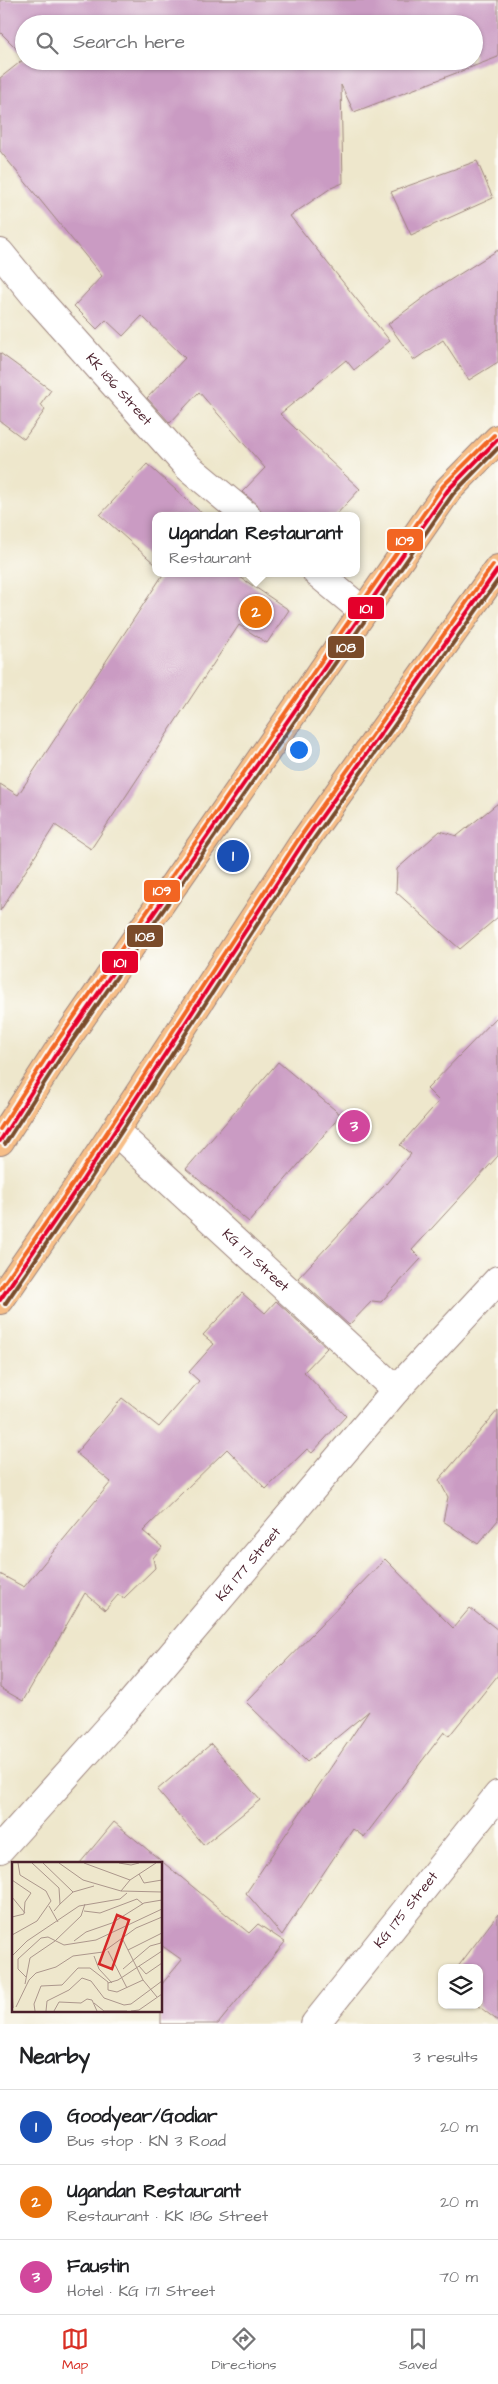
<!DOCTYPE html>
<html lang="en">
<head>
<meta charset="utf-8">
<style>
	:root { --surface:#fff; --page:#f2f2f2; --text:#202124; --muted:#757577; --line:#e0e0e0; --accent:#d93025 }
	body { margin:0; font-family:"Architects Daughter",sans-serif; background:var(--page); color:var(--text) }
	.controls { position:absolute; right:15px; bottom:15px; display:grid; overflow:hidden; border-radius:10px; box-shadow:0 1px 4px #0004 }
	.controls button { width:45px; height:45px; display:grid; place-items:center; padding:0; border:0; border-bottom:1px solid var(--line); background:var(--surface); color:var(--text); font:25px sans-serif }
	.you { position:absolute; left:298px; top:749px; width:18px; height:18px; margin:-12px; border:4px solid #fff; border-radius:50%; background:#1a73e8; box-shadow:0 0 0 8px #1a73e833 }
	.badge { display:grid; place-items:center; width:32px; height:32px; border-radius:50%; background:var(--accent); color:#fff; font-size:16px; font-weight:700 }
	.pin { position:absolute; translate:-50% -50%; border:2px solid #fff; box-shadow:0 1px 5px #0006 }
	.popup { position:absolute; left:152px; top:512px; width:208px; height:65px; box-sizing:border-box; display:grid; place-content:center; border-radius:10px; background:var(--surface); filter:drop-shadow(0 1px 4px #0005); font-size:16px; white-space:nowrap; color:var(--muted) }
	.popup b { font-size:19px; color:var(--text) }
	.popup::after { content:''; position:absolute; left:50%; top:100%; margin-left:-10px; border:10px solid transparent; border-top-color:var(--surface) }
	.list { margin:0; padding:0; list-style:none }
	h2 { display:flex; justify-content:space-between; align-items:center; height:65px; margin:0; padding:0 20px; font-size:21px }
	h2 small { font-size:16px; font-weight:400; color:var(--muted) }
	.list li { display:grid; grid-template-columns:32px 1fr auto; gap:15px; align-items:center; box-sizing:border-box; height:75px; padding:0 20px; border-top:1px solid var(--line) }
	.list b { display:block; font-size:19px; white-space:nowrap }
	.list p { margin:0; font-size:16px; white-space:nowrap; color:var(--muted) }
	.list em { font-size:16px; font-style:normal; color:var(--muted) }
	.icon { flex:none; width:28px; height:28px; fill:none; stroke:currentColor; stroke-width:2; stroke-linecap:round; stroke-linejoin:round }
	.map { position:relative; flex:none; width:498px; height:2024px; overflow:hidden }
	.search { position:absolute; background:var(--surface); box-shadow:0 1px 4px #0004; left:15px; right:15px; top:15px; height:55px; display:flex; align-items:center; gap:12px; box-sizing:border-box; padding:0 18px; border-radius:28px; color:var(--muted); font-size:19px }
	.sheet { height:290px; background:var(--surface) }
	nav { display:flex; justify-content:space-around; align-items:center; box-sizing:border-box; height:70px; border-top:1px solid var(--line); background:var(--surface); font-size:14px; color:var(--muted) }
	nav a { display:grid; justify-items:center; gap:2px }
	nav .on { color:var(--accent) }
	.map>svg:first-child { display:block }
	.building { fill:#ca9bc3 }
	.lines { fill:none; stroke-linecap:round; stroke-linejoin:round }
	.street-casing { stroke:#9c837c; stroke-width:30 }
	.highway-casing { stroke:#9c837c; stroke-width:30 }
	.street { stroke:#fff; stroke-width:28 }
	.highway { stroke:#f7be87; stroke-width:28 }
	.bus-1-casing { stroke:#fdfcf7; stroke-width:8 }
	.bus-2-casing { stroke:#fdfcf7; stroke-width:8 }
	.bus-3-casing { stroke:#fdfcf7; stroke-width:8 }
	.bus-1 { stroke:#e4002b; stroke-width:4 }
	.bus-2 { stroke:#7a4b2a; stroke-width:4 }
	.bus-3 { stroke:#f26522; stroke-width:4 }
	.labels { text-anchor:middle; dominant-baseline:central; stroke-width:5; stroke-linejoin:round; paint-order:stroke }
	.street-label { font-size:14px; fill:#4a1f2b; stroke:#fdfcf7 }
	.inset-road { fill:none; stroke:#ac978c; stroke-width:1 }
	.view { fill:#d62828; fill-opacity:0.15; stroke:#d62828; stroke-width:2.5 }
	.inset-edge { fill:none; stroke:#4a1f2b; stroke-width:2.5 }
	.line-badge { stroke:#fdfcf7; stroke-width:2 }
	.badge-label { font-size:14px; text-anchor:middle; font-weight:bold; fill:#fff }
</style>
</head>
<body>
<div class="map">
<svg width="498" height="2024" viewBox="0 0 498 2024">
	<rect width="100%" height="100%" fill="#fdfcf7"/>
	<filter id="ink" filterUnits="userSpaceOnUse"><feTurbulence type="fractalNoise" baseFrequency=".02" numOctaves="2"/><feDisplacementMap in="SourceGraphic" scale="10" xChannelSelector="R" yChannelSelector="G"/><feConvolveMatrix kernelMatrix="1 2 1 2 8 2 1 2 1" color-interpolation-filters="sRGB"/></filter>
	<filter id="wash" filterUnits="userSpaceOnUse"><feTurbulence type="fractalNoise" baseFrequency=".0096" numOctaves="4" result="noise"/><feDisplacementMap in="SourceGraphic" scale="20" xChannelSelector="R" yChannelSelector="G"/><feGaussianBlur stdDeviation="1.12" result="paint"/><feColorMatrix in="noise" values="0 0 0 0 0 0 0 0 0 0 0 0 0 0 0 0 0 1.4 0 .05"/><feComposite in="paint" operator="in"/></filter>
	<g filter="url(#wash)">
		<rect width="100%" height="100%" fill="#eee7cc"/>
		<g id="blocks">
			<g class="building">
				<path d="M0,0H498V57L354,112L341,85L343,183L331,188L290,216L390,341L354,370L346,360L280,414L360,489L335,516H262L257,504L242,492L265,468L199,392L170,423L147,398L185,358L142,316L123,336L106,320L97,329L74,306L102,276L0,151V78L24,59V61H474V24H24V56L0,32Z"/>
				<path d="M477,161L493,198L411,235L391,192Z"/>
				<path d="M498,250V362L469,380L443,340L414,360L388,324L431,292Z"/>
				<path d="M0,353L51,390L41,404L45,410L24,439L0,421Z"/>
				<path d="M147,464L205,516H156V565L100,515Z"/>
				<path d="M164,573H244L240,577L289,610L267,643L239,625L91,849L55,825L0,911V784L18,795Z"/>
				<path d="M498,803V917L460,949L396,892L397,869L440,831L457,836Z"/>
				<path d="M498,1016V1156L412,1250L421,1259L381,1302L372,1301L349,1325L298,1278L386,1184L411,1154L400,1145L439,1101L427,1089Z"/>
				<path d="M278,1062L341,1115L249,1222L186,1169Z"/>
				<path d="M242,1293L265,1313L276,1301L327,1348L304,1372L346,1416L312,1453L307,1449L266,1489L227,1449L143,1531L162,1547L153,1558L155,1568L124,1598L118,1595L105,1610L85,1593L23,1701L0,1688V1574L24,1587L111,1482L76,1453L122,1398L159,1427L199,1381L189,1372L214,1344L203,1335Z"/>
				<path d="M498,1410V1520L478,1544L443,1521L448,1497L439,1480Z"/>
				<path d="M385,1559L453,1628L470,1608L498,1630V1675L449,1736L444,1732L364,1837L353,1829L282,1935L246,1893L369,1711L307,1762L246,1702Z"/>
				<path d="M211,1744L260,1800L204,1845L157,1790Z"/>
				<path d="M114,1822L249,1933L258,1924L285,1942L218,2024H161V1985L182,1960L161,1945V1863H80Z"/>
				<path d="M498,1914V2021L477,2005H479V1968H457Z"/>
			</g>
		</g>
	</g>
	<g filter="url(#ink)">
		<use href="#blocks" fill-opacity="0" stroke="#9c837c" stroke-width="1"/>
		<g class="lines">
			<g class="street-casing">
				<g id="street">
					<path id="s1" d="M0,253L37,298L188,467L247,516"/>
					<path d="M317,573L363,611"/>
					<path id="s2" d="M115,1131L396,1390"/>
					<path id="s3" d="M0,1849L120,1716L396,1390L498,1280"/>
					<path id="s4" d="M315,2024L498,1795"/>
				</g>
			</g>
			<g class="highway-casing">
				<g id="highway">
					<path d="M0,1141L56,1054L448,490L498,439"/>
					<path d="M0,1300L82,1181L303,843L498,569"/>
				</g>
			</g>
			<use href="#street" class="street"/>
			<use href="#highway" class="highway"/>
			<g class="bus-1-casing">
				<g id="bus-1">
					<path d="M0,1141L56,1054L448,490L498,439"/>
					<path d="M0,1300L82,1181L303,843L498,569"/>
				</g>
			</g>
			<g class="bus-2-casing">
				<g id="bus-2">
					<path d="M5,1144L61,1057L453,494L498,448"/>
					<path d="M5,1304L87,1184L308,847L498,580"/>
				</g>
			</g>
			<g class="bus-3-casing">
				<g id="bus-3">
					<path d="M0,1129L51,1050L443,486L494,435"/>
					<path d="M0,1289L77,1178L298,840L493,565"/>
				</g>
			</g>
			<use href="#bus-1" class="bus-1"/>
			<use href="#bus-2" class="bus-2"/>
			<use href="#bus-3" class="bus-3"/>
		</g>
	</g>
	<g class="labels">
		<g class="street-label">
			<text stroke="none"><textPath href="#s1" startOffset="181">KK 186 Street</textPath></text>
			<text stroke="none"><textPath href="#s2" startOffset="191">KG 171 Street</textPath></text>
			<text stroke="none"><textPath href="#s3" startOffset="378">KG 177 Street</textPath></text>
			<text stroke="none"><textPath href="#s4" startOffset="146">KG 175 Street</textPath></text>
		</g>
	</g>
	<g transform="translate(12 1862)">
		<rect width="150" height="150" fill="#eee7cc"/>
		<path class="inset-road" d="M20,1L47,26L48,42L42,49M31,1L61,30M47,1L71,18L109,29M72,1L118,18M107,1L119,3L127,1M144,1L118,18L109,29L150,30M127,12L132,21L150,18M0,18L19,31L13,40L12,52L0,55M0,35L13,51M48,42L61,30L82,24M37,44L46,60M72,49L88,51L125,37L131,42M0,73L25,59L39,39L34,29L8,13L6,1M111,78L131,118L145,135M62,79L74,70L100,61L132,41L150,38M116,88L150,71M96,89L115,126M0,94L15,79L67,44L108,37L115,31M82,94L87,107L100,121M127,104L134,112L150,101M111,107L138,84L149,81L150,70M14,115L6,107V97L29,76L36,75L52,83L84,78L150,47M96,120V128L105,130L131,118M96,121L106,118L150,89M13,122L18,96L43,79L69,54L73,42M0,125L1,146M82,141L92,149H115M4,145L17,118L24,111L44,105L61,94L91,90L124,66L150,55M23,149L22,142L29,124L50,123L66,106H78L96,120M34,149L35,139L57,128L70,116L79,119L92,136L112,143L119,142L150,119M42,149L47,140L69,141L75,137L80,138L85,149M119,149L127,148L150,132"/>
		<path class="view" d="M105,53L117,58L100,107L87,102Z"/>
		<rect width="150" height="150" class="inset-edge"/>
	</g>
	<g class="line-badge">
		<rect x="386" y="528" width="38" height="24" rx="5" fill="#f26522"/>
		<rect x="347" y="596" width="38" height="24" rx="5" fill="#e4002b"/>
		<rect x="327" y="635" width="38" height="24" rx="5" fill="#7a4b2a"/>
		<rect x="143" y="879" width="38" height="24" rx="5" fill="#f26522"/>
		<rect x="126" y="924" width="38" height="24" rx="5" fill="#7a4b2a"/>
		<rect x="101" y="950" width="38" height="24" rx="5" fill="#e4002b"/>
	</g>
	<g class="badge-label">
		<text x="405" y="545">109</text>
		<text x="366" y="613">101</text>
		<text x="346" y="652">108</text>
		<text x="162" y="895">109</text>
		<text x="145" y="941">108</text>
		<text x="120" y="967">101</text>
	</g>
</svg>
<div class="controls">
<button><svg class="icon" aria-label="layers" viewBox="0 0 24 24"><path d="M12 4l9 5-9 5-9-5zM3 14l9 5 9-5"/></svg></button>
</div>
<div class="you"></div>
<div class="pin badge" style="left:233px;top:856px;background:#1a4fb4">1</div>
<div class="pin badge" style="left:256px;top:612px;background:#e8710a">2</div>
<div class="popup"><b>Ugandan Restaurant</b>Restaurant</div>
<div class="pin badge" style="left:354px;top:1126px;background:#d1479c">3</div>
<div class="search"><svg class="icon" aria-label="search" viewBox="0 0 24 24"><circle cx="10" cy="10" r="6"/><path d="M15 15l6 6"/></svg>Search here</div>
</div>
<section class="sheet">
<h2>Nearby<small>3 results</small></h2>
<ul class="list">
<li><span class="badge" style="background:#1a4fb4">1</span><div><b>Goodyear/Godiar</b><p>Bus stop · KN 3 Road</p></div><em>20 m</em></li>
<li><span class="badge" style="background:#e8710a">2</span><div><b>Ugandan Restaurant</b><p>Restaurant · KK 186 Street</p></div><em>20 m</em></li>
<li><span class="badge" style="background:#d1479c">3</span><div><b>Faustin</b><p>Hotel · KG 171 Street</p></div><em>70 m</em></li>
</ul>
</section>
<nav>
<a class="on"><svg class="icon" aria-label="map" viewBox="0 0 24 24"><path d="M3 6l6-2 6 2 6-2v14l-6 2-6-2-6 2zM9 4v14M15 6v14"/></svg>Map</a>
<a><svg class="icon" aria-label="directions" viewBox="0 0 24 24"><path d="M12 3l9 9-9 9-9-9zM9 14v-3h6M13 9l2 2-2 2"/></svg>Directions</a>
<a><svg class="icon" aria-label="saved" viewBox="0 0 24 24"><path d="M7 4h10v16l-5-4-5 4z"/></svg>Saved</a>
</nav>
</body>
</html>
